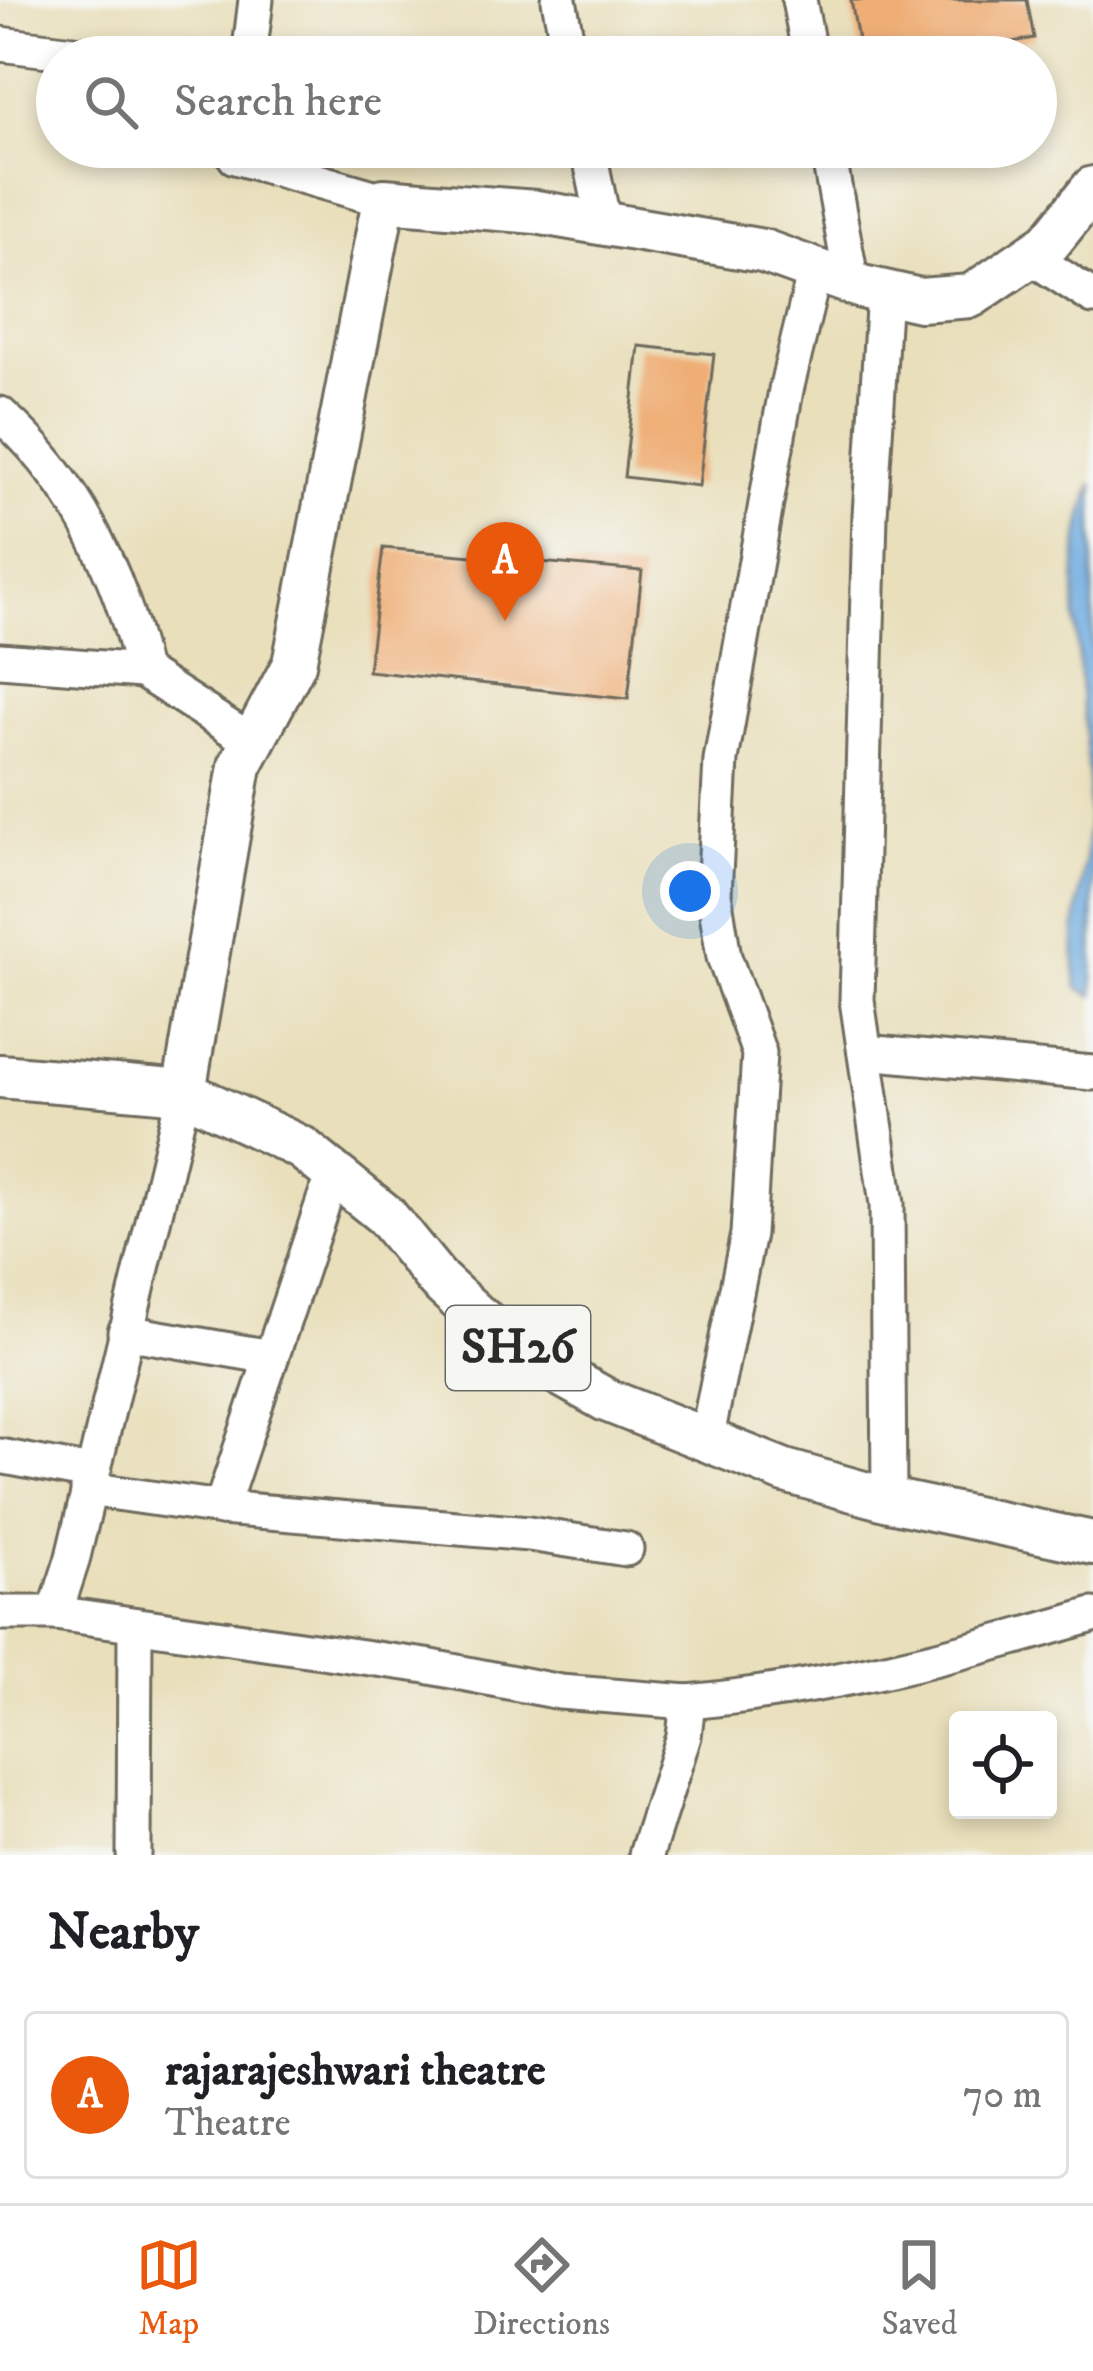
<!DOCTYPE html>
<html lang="en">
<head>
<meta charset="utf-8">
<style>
	:root { --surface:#fff; --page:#f6f6f6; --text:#202124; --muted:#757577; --line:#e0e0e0; --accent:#ea580c }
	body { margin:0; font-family:"IM FELL DW Pica",serif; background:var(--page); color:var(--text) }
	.controls { position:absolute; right:36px; bottom:36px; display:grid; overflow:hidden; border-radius:12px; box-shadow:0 6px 18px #0003 }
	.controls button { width:108px; height:108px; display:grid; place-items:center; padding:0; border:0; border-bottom:3px solid var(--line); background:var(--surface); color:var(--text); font:60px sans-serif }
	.you { position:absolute; left:690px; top:891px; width:42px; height:42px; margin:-30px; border:9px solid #fff; border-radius:50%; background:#1a73e8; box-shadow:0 0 0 18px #1a73e833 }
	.badge { display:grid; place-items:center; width:78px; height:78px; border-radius:50%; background:var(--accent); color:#fff; font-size:39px; font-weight:700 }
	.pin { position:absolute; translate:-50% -99px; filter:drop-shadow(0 3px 6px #0008) }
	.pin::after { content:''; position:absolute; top:63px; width:42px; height:36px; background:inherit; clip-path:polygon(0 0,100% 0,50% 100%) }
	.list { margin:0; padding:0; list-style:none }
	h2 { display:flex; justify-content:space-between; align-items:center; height:156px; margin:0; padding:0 48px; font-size:51px }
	h2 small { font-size:39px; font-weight:400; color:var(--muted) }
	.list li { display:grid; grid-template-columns:78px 1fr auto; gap:36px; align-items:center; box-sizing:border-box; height:168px; margin:0 24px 24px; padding:0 24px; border:3px solid var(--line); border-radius:12px }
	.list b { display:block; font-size:45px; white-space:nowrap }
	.list p { margin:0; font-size:39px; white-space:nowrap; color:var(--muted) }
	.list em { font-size:39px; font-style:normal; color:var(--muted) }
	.icon { flex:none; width:66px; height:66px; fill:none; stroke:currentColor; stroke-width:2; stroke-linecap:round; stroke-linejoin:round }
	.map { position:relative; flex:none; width:1093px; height:1855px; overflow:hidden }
	.search { position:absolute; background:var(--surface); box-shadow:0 6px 18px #0003; left:36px; right:36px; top:36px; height:132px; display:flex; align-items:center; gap:30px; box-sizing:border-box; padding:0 42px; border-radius:66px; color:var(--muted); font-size:45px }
	.sheet { height:348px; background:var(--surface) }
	nav { display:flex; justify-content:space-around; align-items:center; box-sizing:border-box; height:168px; border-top:3px solid var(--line); background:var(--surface); font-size:33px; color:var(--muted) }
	nav a { display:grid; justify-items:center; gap:6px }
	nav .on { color:var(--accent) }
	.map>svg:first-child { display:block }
	.water { fill:#6eabe0; stroke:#4c6b86; stroke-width:3 }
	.building { fill:#efae76 }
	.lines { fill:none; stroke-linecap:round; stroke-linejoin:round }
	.minor-casing { stroke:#6e6a5d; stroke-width:39 }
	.major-casing { stroke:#6e6a5d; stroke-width:48 }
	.minor { stroke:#fff; stroke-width:33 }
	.major { stroke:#fff; stroke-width:42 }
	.labels { text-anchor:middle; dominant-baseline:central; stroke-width:9; stroke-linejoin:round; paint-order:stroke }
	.shield { fill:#f6f6f2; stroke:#686867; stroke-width:3 }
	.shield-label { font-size:48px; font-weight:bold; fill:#2b2b2b }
</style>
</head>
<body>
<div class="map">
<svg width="1093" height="1855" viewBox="0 0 1093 1855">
	<rect width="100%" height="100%" fill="#f6f6f2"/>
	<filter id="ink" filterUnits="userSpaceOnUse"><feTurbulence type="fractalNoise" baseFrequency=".00833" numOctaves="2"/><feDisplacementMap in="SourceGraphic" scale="24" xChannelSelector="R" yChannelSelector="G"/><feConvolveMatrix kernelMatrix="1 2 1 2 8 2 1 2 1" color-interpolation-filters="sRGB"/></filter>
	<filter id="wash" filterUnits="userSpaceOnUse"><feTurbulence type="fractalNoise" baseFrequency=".004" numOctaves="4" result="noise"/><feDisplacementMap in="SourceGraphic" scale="48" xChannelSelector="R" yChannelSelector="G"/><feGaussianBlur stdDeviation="2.7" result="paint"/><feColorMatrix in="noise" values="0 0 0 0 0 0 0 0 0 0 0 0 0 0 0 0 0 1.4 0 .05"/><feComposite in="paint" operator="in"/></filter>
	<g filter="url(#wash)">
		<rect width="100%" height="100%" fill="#e9dfbb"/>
		<path class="water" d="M1093,483V996L1078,988C1066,931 1088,873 1089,814C1091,708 1054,586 1093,483Z"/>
		<g id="blocks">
			<g class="building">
				<path d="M851,0H1027L1034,38L932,57H861Z"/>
				<path d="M639,346L714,354L699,486L624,477Z"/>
				<path d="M383,548L642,571L628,699L368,671Z"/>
			</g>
		</g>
	</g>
	<g filter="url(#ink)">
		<use href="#blocks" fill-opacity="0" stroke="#6e6a5d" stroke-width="3"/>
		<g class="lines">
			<g class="minor-casing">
				<g id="minor">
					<path d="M559,0L570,57"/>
					<path d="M799,0L810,57"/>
					<path d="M0,44L106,57"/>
					<path d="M249,57L256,0"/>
					<path d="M236,147L235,157L384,200"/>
					<path d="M588,147L604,224"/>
					<path d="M827,147L852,284"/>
					<path d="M1028,255L1093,297"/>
					<path d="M884,292L870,515L857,1000L887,1204L889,1500"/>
					<path d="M0,414C75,479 121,575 142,671L252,742"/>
					<path d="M0,660L142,671"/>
					<path d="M865,1052L1093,1073"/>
					<path d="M125,1332L271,1357"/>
					<path d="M707,1436L748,1234L759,1053L724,957L714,894L721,760L786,390L815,270"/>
					<path d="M0,1456L91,1473"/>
					<path d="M88,1489L221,1508L333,1173"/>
					<path d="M221,1508L529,1534L626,1549"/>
					<path d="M0,1613H55L72,1561L184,1092"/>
					<path d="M55,1613L426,1666L560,1692L688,1702"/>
					<path d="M134,1855L135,1627"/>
					<path d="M646,1855L684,1736L688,1702C827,1689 959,1655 1093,1615"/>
				</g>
			</g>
			<g class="major-casing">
				<g id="major">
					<path d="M0,1076L184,1092L302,1148L385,1215L438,1280L476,1315L533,1359L606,1400L785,1471L889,1500L1093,1543"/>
					<path d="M184,1092L240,766L294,664L384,200L536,212L763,251L862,287L920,300L971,296L1049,243L1093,188"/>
				</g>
			</g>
			<use href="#minor" class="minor"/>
			<use href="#major" class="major"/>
		</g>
	</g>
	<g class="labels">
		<rect class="shield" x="446" y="1306" width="144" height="84" rx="9"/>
		<g class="shield-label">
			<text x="518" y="1348">SH26</text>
		</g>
	</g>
</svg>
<div class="controls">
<button><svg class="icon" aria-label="locate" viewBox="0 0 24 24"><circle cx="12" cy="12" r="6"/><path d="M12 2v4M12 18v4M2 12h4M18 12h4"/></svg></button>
</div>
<div class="you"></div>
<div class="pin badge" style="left:505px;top:621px">A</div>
<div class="search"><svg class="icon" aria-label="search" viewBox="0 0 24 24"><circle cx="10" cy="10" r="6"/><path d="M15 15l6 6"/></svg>Search here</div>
</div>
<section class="sheet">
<h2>Nearby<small></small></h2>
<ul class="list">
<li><span class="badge">A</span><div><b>rajarajeshwari theatre</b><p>Theatre</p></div><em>70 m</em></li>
</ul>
</section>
<nav>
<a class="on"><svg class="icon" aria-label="map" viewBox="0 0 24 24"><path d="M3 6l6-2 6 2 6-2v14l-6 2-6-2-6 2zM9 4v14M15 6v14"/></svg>Map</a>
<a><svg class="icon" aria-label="directions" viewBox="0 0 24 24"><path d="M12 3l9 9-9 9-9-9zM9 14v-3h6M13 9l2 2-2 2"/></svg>Directions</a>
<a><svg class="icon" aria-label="saved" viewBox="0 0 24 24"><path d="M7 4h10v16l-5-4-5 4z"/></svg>Saved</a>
</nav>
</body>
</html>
